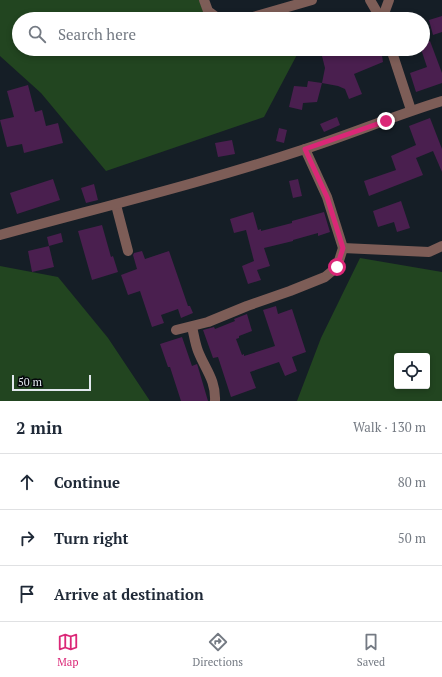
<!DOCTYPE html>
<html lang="en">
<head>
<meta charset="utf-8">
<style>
	:root { --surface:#fff; --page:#f2f2f3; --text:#1f2937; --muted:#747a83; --line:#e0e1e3; --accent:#db2777 }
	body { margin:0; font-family:"PT Serif",serif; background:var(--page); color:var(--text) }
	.controls { position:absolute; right:12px; bottom:12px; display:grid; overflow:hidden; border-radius:4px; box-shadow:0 2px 6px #0003 }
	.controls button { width:36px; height:36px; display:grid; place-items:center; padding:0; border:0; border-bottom:1px solid var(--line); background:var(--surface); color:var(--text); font:20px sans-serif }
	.scale { position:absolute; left:12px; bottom:10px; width:79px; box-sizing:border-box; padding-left:4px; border:2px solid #e2e8ee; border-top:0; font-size:11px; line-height:14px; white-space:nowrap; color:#e2e8ee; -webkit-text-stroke:3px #05080b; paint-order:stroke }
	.stop { position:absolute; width:12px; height:12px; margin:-9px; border:3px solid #db2777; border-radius:50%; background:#fff }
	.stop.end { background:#db2777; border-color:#fff; box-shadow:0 1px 4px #0008 }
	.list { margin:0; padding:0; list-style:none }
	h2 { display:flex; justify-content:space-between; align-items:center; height:52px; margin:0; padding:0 16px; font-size:17px }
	h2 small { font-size:13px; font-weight:400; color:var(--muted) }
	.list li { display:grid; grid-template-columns:26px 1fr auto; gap:12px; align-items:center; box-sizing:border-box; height:56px; padding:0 16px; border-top:1px solid var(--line) }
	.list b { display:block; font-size:15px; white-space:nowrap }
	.list em { font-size:13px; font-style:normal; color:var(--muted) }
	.icon { flex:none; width:22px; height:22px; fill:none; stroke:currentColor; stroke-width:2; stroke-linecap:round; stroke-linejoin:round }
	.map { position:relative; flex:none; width:442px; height:401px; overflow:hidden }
	.search { position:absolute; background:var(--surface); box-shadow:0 2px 6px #0003; left:12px; right:12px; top:12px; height:44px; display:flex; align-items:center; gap:10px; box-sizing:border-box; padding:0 14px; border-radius:22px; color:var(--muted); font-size:15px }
	.sheet { height:220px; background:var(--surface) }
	nav { display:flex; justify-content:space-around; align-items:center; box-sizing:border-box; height:56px; border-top:1px solid var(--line); background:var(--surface); font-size:11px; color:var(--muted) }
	nav a { display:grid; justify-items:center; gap:2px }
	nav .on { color:var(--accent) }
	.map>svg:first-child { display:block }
	.green { fill:#224520; fill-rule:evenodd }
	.building { fill:#4a1f4f }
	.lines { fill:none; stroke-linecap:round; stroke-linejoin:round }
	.minor { stroke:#7d5d57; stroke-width:10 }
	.route { stroke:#db2777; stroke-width:5 }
</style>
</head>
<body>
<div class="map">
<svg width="442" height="401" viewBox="0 0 442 401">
	<rect width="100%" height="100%" fill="#151e26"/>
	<g class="green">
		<path d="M0,0H199L206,19H19V49H300L264,117L106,171L41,93L0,56Z"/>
		<path d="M360,258L442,272V401H297L321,338ZM397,356H427V386H397Z"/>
		<path d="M0,266L58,277L108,338L150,401H0Z"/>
	</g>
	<g class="building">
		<path d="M442,16V32L433,35L429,20Z"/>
		<path d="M430,41L442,73V83L416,92L410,73L427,67L421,49H423V44Z"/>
		<path d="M342,49H381L383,62L354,74L362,94L349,99L345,89L338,86L322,83L317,102L303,103L302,110L289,107L294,86L307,87L308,81L322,83L325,68L322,56Z"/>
		<path d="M28,85L35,112L42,110L46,126L58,123L63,143L24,153L22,144L7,147L0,120L14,117L7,91Z"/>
		<path d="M337,117L340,125L324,132L320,124Z"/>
		<path d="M430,118L442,149V172L433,151L416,158L423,175L369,196L364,181L396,170L391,156L416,145L409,126Z"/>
		<path d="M279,128L287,130L284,143L276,141Z"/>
		<path d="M232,140L235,154L218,157L215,143Z"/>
		<path d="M53,179L60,200L17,214L10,193Z"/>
		<path d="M298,179L302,196L293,198L289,181Z"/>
		<path d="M94,184L98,200L86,203L81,188Z"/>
		<path d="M401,201L410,228L397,232L394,222L378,227L373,211Z"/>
		<path d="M253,212L258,230L261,229V231L292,223V221L324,212L330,232L318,236V233L293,240V241L264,248L270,266L257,270L261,280L248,284L242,266L254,261L246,230L234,233L230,219Z"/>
		<path d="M102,225L111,257L113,256L118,272L92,280L78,231Z"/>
		<path d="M61,233L63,242L49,246L47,237Z"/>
		<path d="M49,246L54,267L32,272L28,251Z"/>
		<path d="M142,251L145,259L169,251L188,306H190L193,313L181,318L178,309L161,315L164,323L152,327L140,291L128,295L121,275L137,269L133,255L134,253Z"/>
		<path d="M276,306L278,314L292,309L306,352L292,357L297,371L285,376L279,362L250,372L256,388L231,397L218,357L213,358L203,330L214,327L215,329L235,321L234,319L247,314L252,331L239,336V338L236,339L242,355L244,354V356L275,346L263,310Z"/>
		<path d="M182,337L192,366L197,364L198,367L208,401H181L170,367H168L160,344Z"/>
	</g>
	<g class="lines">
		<g class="minor">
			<path d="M204,0L208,11L219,19"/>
			<path d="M370,0L381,19"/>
			<path d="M246,19L312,0"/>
			<path d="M382,19L389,0"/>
			<path d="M391,49L411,110"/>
			<path d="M116,205L128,251"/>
			<path d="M0,235C102,207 205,182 305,149C351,134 396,115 442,101"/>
			<path d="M343,248L429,252L442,246"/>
			<path d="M192,327C194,335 195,343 198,351C205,369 216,380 215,401"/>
			<path d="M176,330L208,322L247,306L290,291L325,277L337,267L343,248L327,197L305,149"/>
		</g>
	</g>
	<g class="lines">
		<path class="route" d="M337,267L343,248L327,197L305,149L386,121"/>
	</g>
</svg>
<div class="controls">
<button><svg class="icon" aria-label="locate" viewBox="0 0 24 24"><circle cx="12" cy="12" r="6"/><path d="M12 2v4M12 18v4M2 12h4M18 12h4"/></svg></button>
</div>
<div class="scale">50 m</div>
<div class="stop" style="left:337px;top:267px"></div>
<div class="stop end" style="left:386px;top:121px"></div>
<div class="search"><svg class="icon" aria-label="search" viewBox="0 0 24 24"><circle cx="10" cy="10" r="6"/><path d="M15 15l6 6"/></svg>Search here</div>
</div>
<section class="sheet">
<h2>2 min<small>Walk · 130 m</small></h2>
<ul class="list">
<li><svg class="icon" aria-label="ahead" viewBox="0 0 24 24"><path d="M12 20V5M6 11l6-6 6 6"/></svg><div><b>Continue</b></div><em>80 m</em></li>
<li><svg class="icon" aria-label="right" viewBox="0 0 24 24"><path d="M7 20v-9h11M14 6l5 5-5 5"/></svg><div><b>Turn right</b></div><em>50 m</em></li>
<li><svg class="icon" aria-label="arrive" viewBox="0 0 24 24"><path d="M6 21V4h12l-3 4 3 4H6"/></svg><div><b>Arrive at destination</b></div></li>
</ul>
</section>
<nav>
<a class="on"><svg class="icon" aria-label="map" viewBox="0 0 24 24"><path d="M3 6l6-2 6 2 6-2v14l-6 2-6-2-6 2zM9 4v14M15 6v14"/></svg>Map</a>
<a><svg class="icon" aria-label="directions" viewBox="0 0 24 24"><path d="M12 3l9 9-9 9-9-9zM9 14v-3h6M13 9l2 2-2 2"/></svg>Directions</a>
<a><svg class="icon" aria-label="saved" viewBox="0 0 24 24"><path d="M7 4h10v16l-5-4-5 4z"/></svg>Saved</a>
</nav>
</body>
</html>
